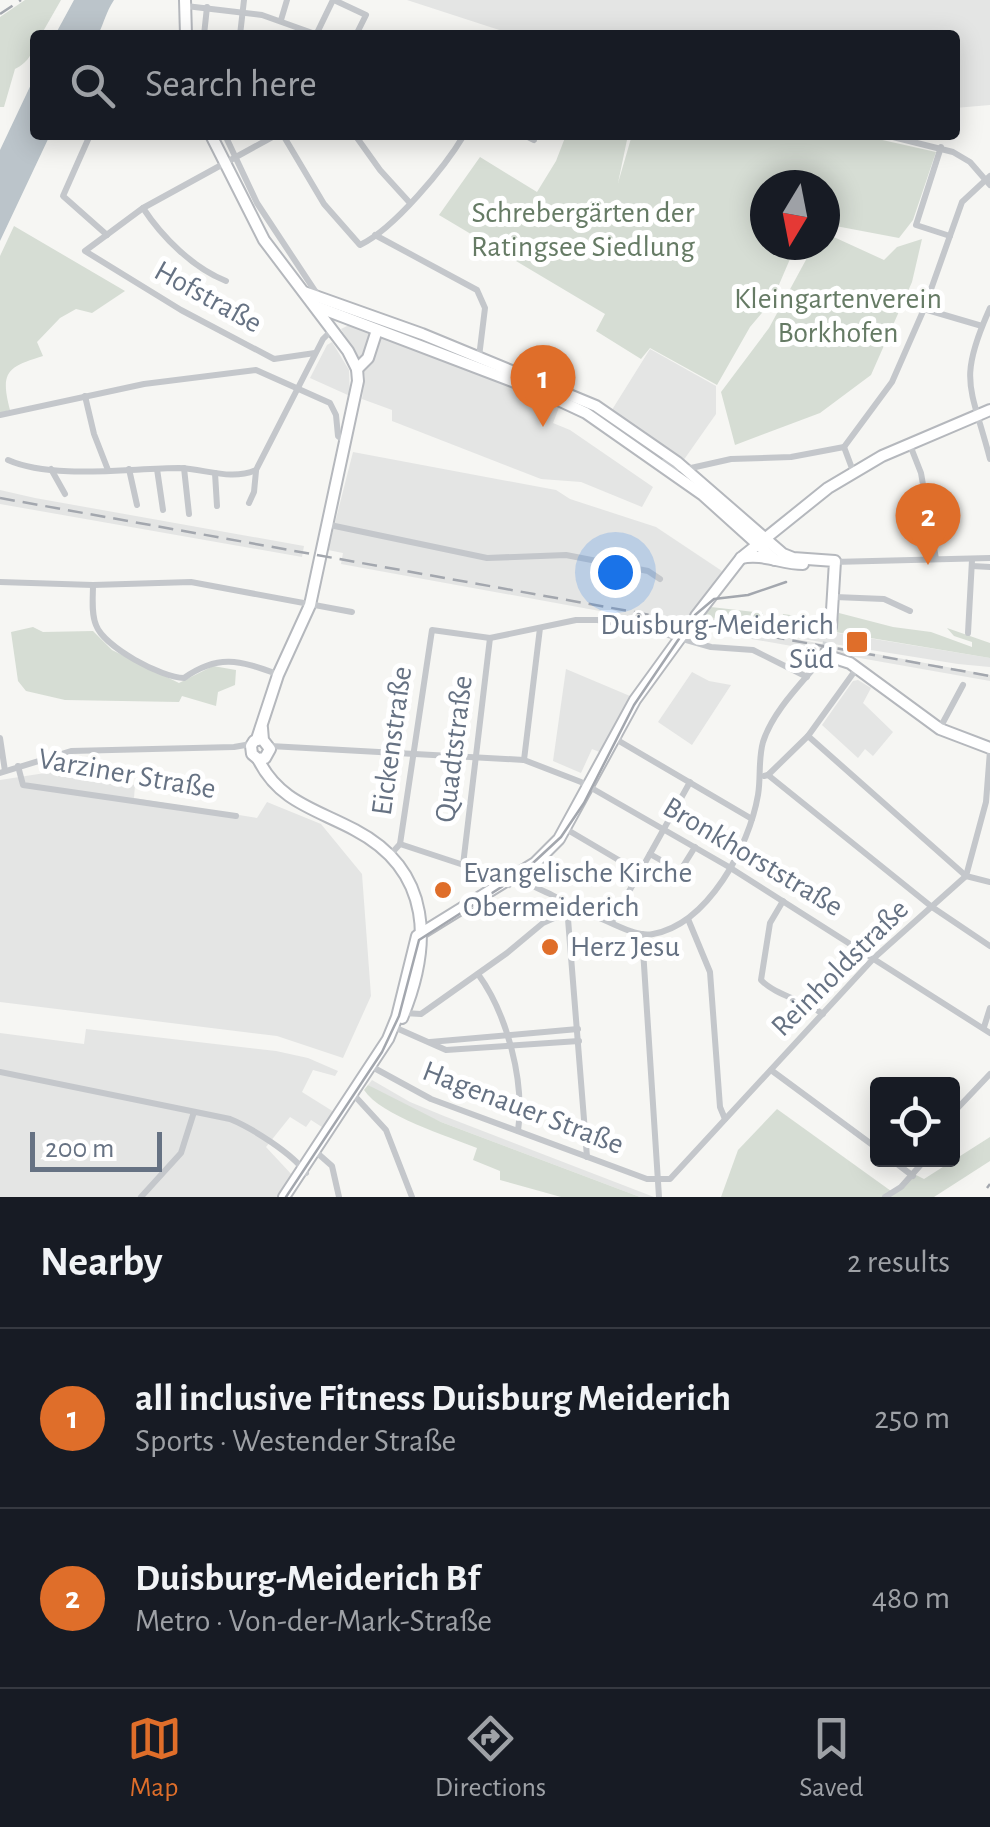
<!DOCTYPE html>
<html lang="en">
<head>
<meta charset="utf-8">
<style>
	:root { --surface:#171b24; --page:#242831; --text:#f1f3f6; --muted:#9ea1a6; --line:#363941; --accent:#df6e2a }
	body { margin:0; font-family:"Alegreya Sans",sans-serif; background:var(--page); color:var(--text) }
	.controls { position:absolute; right:30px; bottom:30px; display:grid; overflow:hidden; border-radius:10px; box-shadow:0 5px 25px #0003 }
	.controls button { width:90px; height:90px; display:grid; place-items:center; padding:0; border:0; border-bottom:2px solid var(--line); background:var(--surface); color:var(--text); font:50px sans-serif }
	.compass { position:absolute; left:750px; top:170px; width:90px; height:90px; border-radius:50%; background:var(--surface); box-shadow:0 5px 25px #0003; rotate:190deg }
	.scale { position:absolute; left:30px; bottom:25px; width:132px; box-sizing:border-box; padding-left:10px; border:5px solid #667283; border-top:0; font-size:28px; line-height:35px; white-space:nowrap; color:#667283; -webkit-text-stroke:8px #fff; paint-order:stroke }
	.you { position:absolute; left:615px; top:572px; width:35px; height:35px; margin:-25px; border:8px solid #fff; border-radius:50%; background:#1a73e8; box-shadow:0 0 0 15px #1a73e833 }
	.badge { display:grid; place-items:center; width:65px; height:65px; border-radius:50%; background:var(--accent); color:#fff; font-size:32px; font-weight:700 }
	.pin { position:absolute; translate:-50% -82px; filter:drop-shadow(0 2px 5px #0008) }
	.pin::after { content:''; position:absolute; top:52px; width:35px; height:30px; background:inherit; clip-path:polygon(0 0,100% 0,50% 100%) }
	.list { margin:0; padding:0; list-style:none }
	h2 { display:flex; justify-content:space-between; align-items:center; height:130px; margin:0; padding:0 40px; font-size:42px }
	h2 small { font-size:32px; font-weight:400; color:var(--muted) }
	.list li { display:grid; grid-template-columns:65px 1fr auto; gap:30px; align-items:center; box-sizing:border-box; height:180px; padding:0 40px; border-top:2px solid var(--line) }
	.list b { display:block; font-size:38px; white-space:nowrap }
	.list p { margin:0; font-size:32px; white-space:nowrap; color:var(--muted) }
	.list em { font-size:32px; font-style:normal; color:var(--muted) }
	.icon { flex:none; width:55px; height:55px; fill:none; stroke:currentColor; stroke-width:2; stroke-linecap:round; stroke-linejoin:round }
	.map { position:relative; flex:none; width:990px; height:1197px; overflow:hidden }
	.search { position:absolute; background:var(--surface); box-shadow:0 5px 25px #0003; left:30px; right:30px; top:30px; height:110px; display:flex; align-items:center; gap:25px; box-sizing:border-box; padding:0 35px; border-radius:10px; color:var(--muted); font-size:38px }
	.sheet { height:490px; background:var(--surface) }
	nav { display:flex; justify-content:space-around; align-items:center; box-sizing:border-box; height:140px; border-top:2px solid var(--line); background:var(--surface); font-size:28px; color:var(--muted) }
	nav a { display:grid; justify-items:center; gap:5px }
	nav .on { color:var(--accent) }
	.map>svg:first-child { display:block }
	.built { fill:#e4e5e4 }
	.green { fill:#d6ddd4 }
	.water { fill:#bbc4ca }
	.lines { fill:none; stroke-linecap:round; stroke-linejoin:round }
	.major-tunnel { stroke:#d2d5d7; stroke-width:10; stroke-dasharray:10 5; stroke-linecap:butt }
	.major-casing { stroke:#b5b8bd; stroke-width:14 }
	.minor { stroke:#c4c7cb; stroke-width:6 }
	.major { stroke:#fff; stroke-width:10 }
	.tram { stroke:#a3a7ae; stroke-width:2.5 }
	.rail { stroke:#a3a7ae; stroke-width:2.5; stroke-dasharray:15 8; stroke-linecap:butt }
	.poi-dot { fill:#df6e2a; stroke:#fff; stroke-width:4 }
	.labels { text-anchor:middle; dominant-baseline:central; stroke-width:10; stroke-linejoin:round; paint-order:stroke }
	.park-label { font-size:30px; fill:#667b65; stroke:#fff }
	.street-label { font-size:30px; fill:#667283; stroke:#fff }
	.poi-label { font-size:30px; fill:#667283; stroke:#fff; text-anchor:start }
</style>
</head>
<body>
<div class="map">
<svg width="990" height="1197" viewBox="0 0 990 1197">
	<rect width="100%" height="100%" fill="#f6f6f3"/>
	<g class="built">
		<path d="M407,0H990V105L955,108V35H515Z"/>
		<path d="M349,325L560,405L553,423L570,430L653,487L642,507L581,482L541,479L392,421V410L362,399L365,377L361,362L341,329Z"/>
		<path d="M332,342L349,370L350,396L310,378L327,345Z"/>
		<path d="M650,349L716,386V414L683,461L610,413Z"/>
		<path d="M353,452L556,490L570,499L656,527L722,571L682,626L341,564L343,553L328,550Z"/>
		<path d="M0,490L35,498L304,546L302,557L0,504Z"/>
		<path d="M703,617L795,626L990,658V667L958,664L752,631L990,675V681L695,629Z"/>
		<path d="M566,669L630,696L602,753L592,749L581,773L553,761Z"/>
		<path d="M692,672L709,681L731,685L692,745L658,722Z"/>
		<path d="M858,680L871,688L863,703L893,732L873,756L865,749L858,758L822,725L853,681Z"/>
		<path d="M58,771L135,785L134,798L257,818L267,802L321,824L362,874L371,996L343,1058L277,1036L0,1002V780Z"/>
		<path d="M86,1029L276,1051L308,1058L338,1071L335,1076L313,1070L302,1092L334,1112L325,1129L311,1120L306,1127L290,1117L266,1147L293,1176L278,1197H0V1033L84,1044Z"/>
		<path d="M372,1080L410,1102L444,1116L654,1197H640L441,1122L388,1098L368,1085Z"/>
	</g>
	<g class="green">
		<path d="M25,0H61L41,35H35C35,51 29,62 15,69L4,107H0V17Z"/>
		<path d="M566,135H628L618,183L632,135H860L936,152L913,220L899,238L825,224V185H765V245H796L772,301L750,327L717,385L650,348L641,359L596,331L605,314L439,215L480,157L537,192L556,161Z"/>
		<path d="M14,226L125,291L92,313L76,309L60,318L37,342L43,356C7,367 0,372 10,410L0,413V256Z"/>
		<path d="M825,233L884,260L897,247L922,239L912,282L871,375L820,413L735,445L721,392L769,328L814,245H825Z"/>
		<path d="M711,607L763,613V621L782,623L783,614L827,620L825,631L703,617Z"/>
		<path d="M839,613L893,627L931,632L972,647V642L954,636L947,628L990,643V658L835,632Z"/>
		<path d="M33,627L43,632L93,631L112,650L179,683L213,666L236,670L235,685L218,692L216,706L182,696L179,702L65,700L26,691L18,681L11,632Z"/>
		<path d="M368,1085L441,1122L640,1197H561L500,1180V1171L473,1160L477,1148C448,1136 381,1116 364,1090Z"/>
		<path d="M777,1109L891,1191L883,1197H721L738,1150Z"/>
		<path d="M990,1137V1161L934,1197H889L916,1175L924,1179Z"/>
	</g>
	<g class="water">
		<path d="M74,0H114C106,12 104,23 98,35H55Z"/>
		<path d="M35,76V135H50L0,241V150Z"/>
	</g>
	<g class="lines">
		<path class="major-tunnel" d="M826,652L831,627"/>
		<g class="major-casing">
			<g id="major">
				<path d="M185,0L186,35"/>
				<path d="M211,135L264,240L348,351L357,369L358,381L310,605L278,675L257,739"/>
				<path d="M304,292L422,334L596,406L677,462L783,554L793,558L835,561L831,627"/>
				<path d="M315,306L541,392L586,413L703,495L775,560"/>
				<path d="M357,369L368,358L377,330"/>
				<path d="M741,558C763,553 781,564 803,564"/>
				<path d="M696,616L741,558L828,488L882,456L990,410"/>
				<path d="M826,652L825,655L850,663L940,729L990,748"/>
				<path d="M262,728L263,740L270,749L265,758L258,759L252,754L251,746L254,741L262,739"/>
				<path d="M258,759C279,802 316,809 355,830C433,871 432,946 402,1018"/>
				<path d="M284,1197L388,1039L397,1017L417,936L535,863L559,839L635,700L688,627"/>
			</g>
		</g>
		<g class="minor">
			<path d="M334,0L366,15L356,35"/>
			<path d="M186,6L262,15L318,35"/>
			<path d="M281,20L287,0"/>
			<path d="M204,35L207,7"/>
			<path d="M240,35L244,0"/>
			<path d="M316,35L333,0"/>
			<path d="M90,135L63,196L107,235"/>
			<path d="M225,135L257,203L317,294"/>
			<path d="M276,135L143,208L85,251L181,310L274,359L315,353"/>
			<path d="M283,135L324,204L360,245C394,229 445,167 464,135"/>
			<path d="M355,135L380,170L410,203"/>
			<path d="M524,135L534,140"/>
			<path d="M885,135L953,152L970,162L990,185"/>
			<path d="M941,147L916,225L950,236"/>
			<path d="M143,208C162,237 193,268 226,281"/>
			<path d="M375,235L477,290L485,308L479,357"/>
			<path d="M990,308C957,381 971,386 990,459"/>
			<path d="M924,309L982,326"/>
			<path d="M85,396L94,434L108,470"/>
			<path d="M0,415L144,384L256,370L330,403L336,415L338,436L346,442"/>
			<path d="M910,445L921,473L936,559"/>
			<path d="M844,447L892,382L924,309L962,202L990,176"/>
			<path d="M844,447L853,471"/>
			<path d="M8,460C53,480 130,468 179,468C206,469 231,481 256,470L323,339L331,331"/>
			<path d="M664,462L678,468H691L731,459L791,457L844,447"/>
			<path d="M184,468L189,514"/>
			<path d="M51,469L65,494"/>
			<path d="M129,469L137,505"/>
			<path d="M157,469L163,510"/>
			<path d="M215,473L217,506"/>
			<path d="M249,503L254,492L256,471"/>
			<path d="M330,525L487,558L566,555L648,571L660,579"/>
			<path d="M833,562L990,558"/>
			<path d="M972,566L990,567"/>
			<path d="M0,582L93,585L191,582L352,612"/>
			<path d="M93,585C93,598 91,613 96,625C104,647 162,678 184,678C218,654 239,660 277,674"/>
			<path d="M835,597L884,599L910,611"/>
			<path d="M968,633L972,560"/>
			<path d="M940,728L963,685"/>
			<path d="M618,734L619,741L752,819"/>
			<path d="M808,736L966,876L990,882"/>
			<path d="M0,738L5,771"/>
			<path d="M270,746L524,760L581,782L729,867L990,1033"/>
			<path d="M524,760L540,628"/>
			<path d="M18,766L23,785L236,816"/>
			<path d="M0,773L71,751L234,747L251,744"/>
			<path d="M768,775L932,907L990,946"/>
			<path d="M764,776L768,775L808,736L857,668"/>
			<path d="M566,829L639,872"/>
			<path d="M400,844L500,877L509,885"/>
			<path d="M650,854L680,871L695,847"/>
			<path d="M390,855L400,844L432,630L490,638L576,620H597L637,626L711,647L753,650L807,677"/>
			<path d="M463,865L490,638"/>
			<path d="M518,874C530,891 556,890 565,907"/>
			<path d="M783,901L770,923L761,980C775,995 804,1000 823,1014"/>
			<path d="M573,913C600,911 630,939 653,934C708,924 749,847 758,795C761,778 758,760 763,742C773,710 804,681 825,655"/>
			<path d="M568,919L587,1157"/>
			<path d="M688,919L710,972L720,1107L725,1119"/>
			<path d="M612,922L690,782"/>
			<path d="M642,934L659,1197"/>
			<path d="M478,974C507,1014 525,1081 518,1131"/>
			<path d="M404,1013L421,1014L507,953L543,923L561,915"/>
			<path d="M394,1027L446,1050L579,1041"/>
			<path d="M984,1027L990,1008"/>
			<path d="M430,1042L578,1029"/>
			<path d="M376,1069L431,1099L647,1179H670L874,958L966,876L986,802L990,751"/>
			<path d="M771,1070L878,1149"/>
			<path d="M0,1072L230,1119C252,1128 293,1154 306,1173"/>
			<path d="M353,1094L386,1130L412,1197"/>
			<path d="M952,1114L990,1074"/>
			<path d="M315,1151L332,1166L339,1197"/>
			<path d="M892,1160L913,1176"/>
			<path d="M141,1197L181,1153L194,1112"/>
			<path d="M885,1197L901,1187L925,1160"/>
		</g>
		<use href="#major" class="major"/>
		<g class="tram">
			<path d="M695,615L714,599L748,595L786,582"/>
			<path d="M286,1197L382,1052L399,1016L419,940L520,875L561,837L584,803L634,705L687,627"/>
		</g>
		<g class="rail">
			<path d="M0,14L21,0"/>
			<path d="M0,498L990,676"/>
			<path d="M987,1188L990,1184"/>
		</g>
	</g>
	<g class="poi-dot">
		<rect x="845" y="630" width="24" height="24" rx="5"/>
		<circle cx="443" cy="890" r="10"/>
		<circle cx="550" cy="947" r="10"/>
	</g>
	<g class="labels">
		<g class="park-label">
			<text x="583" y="213">Schrebergärten der<tspan x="583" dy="34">Ratingsee Siedlung</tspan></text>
			<text x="838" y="299">Kleingartenverein<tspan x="838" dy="34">Borkhofen</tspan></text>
		</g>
		<g class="street-label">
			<text transform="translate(208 297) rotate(29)">Hofstraße</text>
			<text transform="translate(392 741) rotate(-82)">Eickenstraße</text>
			<text transform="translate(454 749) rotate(-83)">Quadtstraße</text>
			<text transform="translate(127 774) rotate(10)">Varziner Straße</text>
			<text transform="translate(753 857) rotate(31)">Bronkhorststraße</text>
			<text transform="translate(840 968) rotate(-45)">Reinholdstraße</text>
			<text transform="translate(523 1108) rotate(21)">Hagenauer Straße</text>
		</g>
		<g class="poi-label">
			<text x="834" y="625" text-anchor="end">Duisburg-Meiderich<tspan x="834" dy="34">Süd</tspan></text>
			<text x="463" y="873">Evangelische Kirche<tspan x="463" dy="34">Obermeiderich</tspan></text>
			<text x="570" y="947">Herz Jesu</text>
		</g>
	</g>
</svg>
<div class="controls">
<button><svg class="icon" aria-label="locate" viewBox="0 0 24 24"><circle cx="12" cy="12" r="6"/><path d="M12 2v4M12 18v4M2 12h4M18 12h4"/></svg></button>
</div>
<svg class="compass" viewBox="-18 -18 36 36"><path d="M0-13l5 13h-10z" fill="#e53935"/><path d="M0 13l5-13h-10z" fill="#9ea1a6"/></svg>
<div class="scale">200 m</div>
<div class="you"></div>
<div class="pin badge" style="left:543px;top:427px">1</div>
<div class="pin badge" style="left:928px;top:565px">2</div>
<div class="search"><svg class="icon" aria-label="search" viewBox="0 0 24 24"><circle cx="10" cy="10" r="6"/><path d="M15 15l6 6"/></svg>Search here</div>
</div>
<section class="sheet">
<h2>Nearby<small>2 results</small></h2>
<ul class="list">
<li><span class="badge">1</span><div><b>all inclusive Fitness Duisburg Meiderich</b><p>Sports · Westender Straße</p></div><em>250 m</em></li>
<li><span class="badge">2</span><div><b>Duisburg-Meiderich Bf</b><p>Metro · Von-der-Mark-Straße</p></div><em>480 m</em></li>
</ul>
</section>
<nav>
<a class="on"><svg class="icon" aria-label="map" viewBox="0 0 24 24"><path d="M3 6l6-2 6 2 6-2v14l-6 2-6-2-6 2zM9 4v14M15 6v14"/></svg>Map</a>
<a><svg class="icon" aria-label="directions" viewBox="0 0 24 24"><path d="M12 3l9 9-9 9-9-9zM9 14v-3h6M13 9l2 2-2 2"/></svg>Directions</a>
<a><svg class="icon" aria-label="saved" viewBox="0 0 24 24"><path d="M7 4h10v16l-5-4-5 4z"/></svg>Saved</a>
</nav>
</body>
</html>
